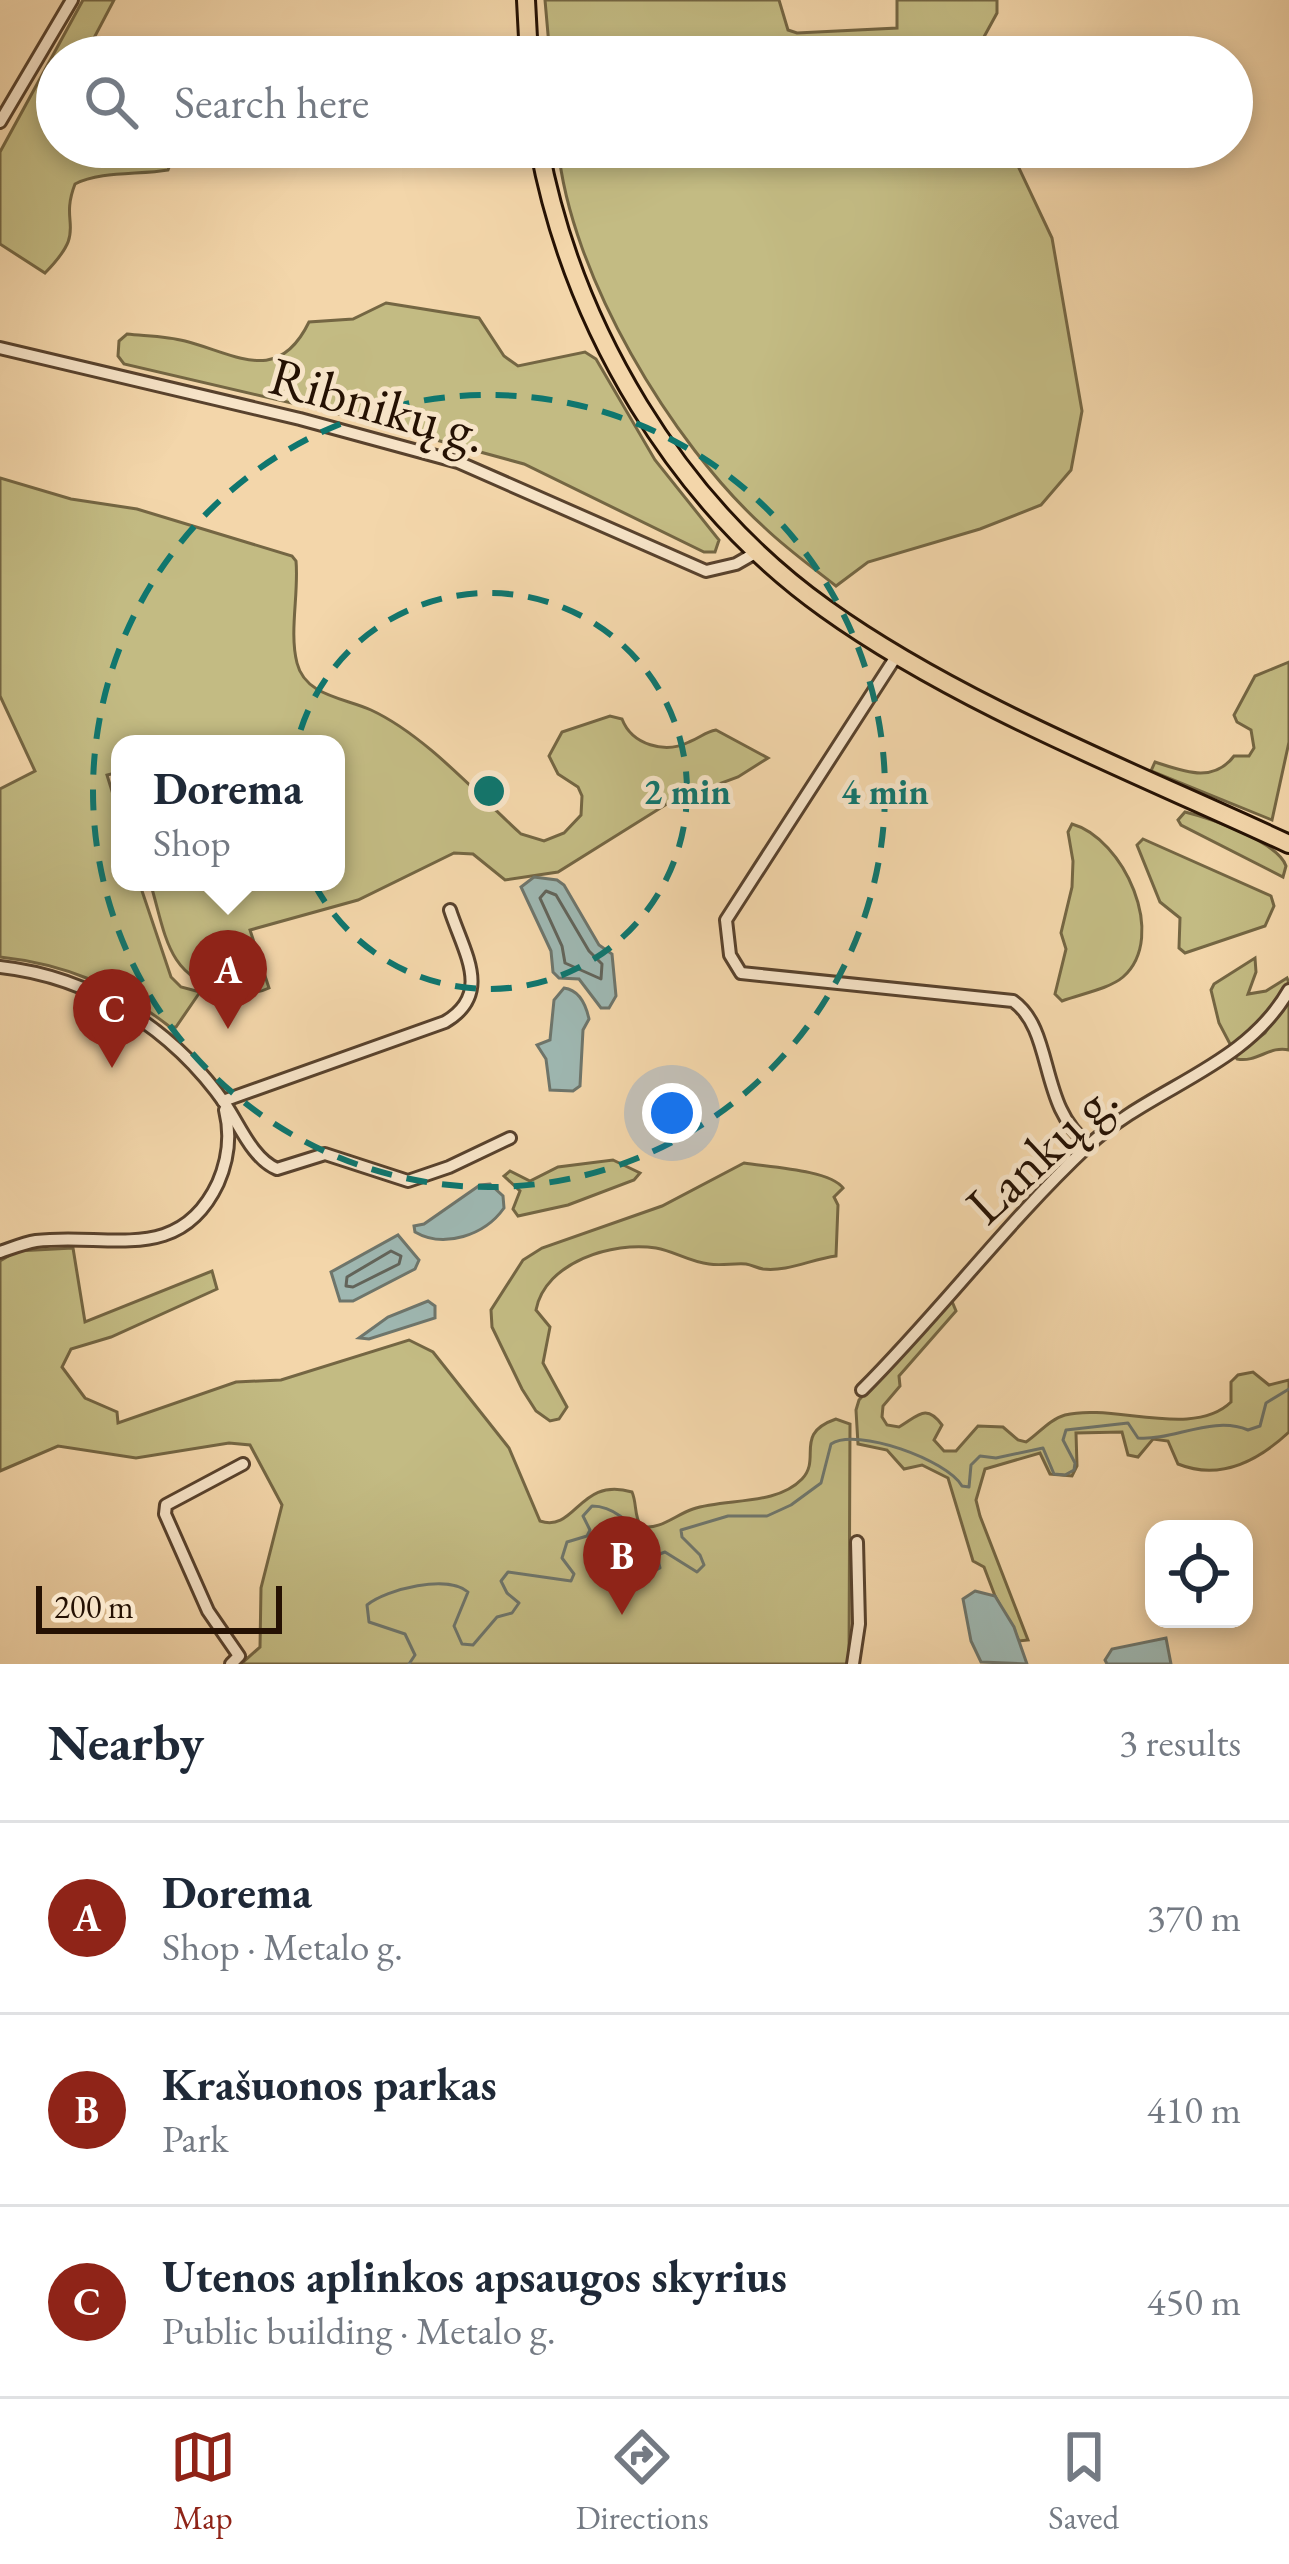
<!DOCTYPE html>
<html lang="en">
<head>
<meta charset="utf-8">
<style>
	:root { --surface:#fff; --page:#f6f6f7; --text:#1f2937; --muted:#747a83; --line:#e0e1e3; --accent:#8f2418 }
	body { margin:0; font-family:"EB Garamond",serif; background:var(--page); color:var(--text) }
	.controls { position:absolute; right:36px; bottom:36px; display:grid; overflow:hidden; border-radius:24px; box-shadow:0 6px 18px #0003 }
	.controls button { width:108px; height:108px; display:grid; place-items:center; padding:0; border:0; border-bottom:3px solid var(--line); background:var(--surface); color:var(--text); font:60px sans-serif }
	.scale { position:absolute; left:36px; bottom:30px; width:246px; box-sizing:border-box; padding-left:12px; border:6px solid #251103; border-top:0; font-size:33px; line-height:42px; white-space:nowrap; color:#251103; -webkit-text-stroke:9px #f7e4c8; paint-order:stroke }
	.you { position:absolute; left:672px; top:1113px; width:42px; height:42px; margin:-30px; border:9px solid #fff; border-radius:50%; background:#1a73e8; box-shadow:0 0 0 18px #1a73e833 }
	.badge { display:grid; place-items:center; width:78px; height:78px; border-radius:50%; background:var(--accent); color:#fff; font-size:39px; font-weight:700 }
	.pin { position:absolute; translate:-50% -99px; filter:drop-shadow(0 3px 6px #0008) }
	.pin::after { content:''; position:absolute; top:63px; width:42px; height:36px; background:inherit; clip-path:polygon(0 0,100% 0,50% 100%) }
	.popup { position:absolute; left:111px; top:735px; width:234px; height:156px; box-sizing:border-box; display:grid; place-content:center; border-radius:24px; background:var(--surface); filter:drop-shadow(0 3px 9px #0005); font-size:39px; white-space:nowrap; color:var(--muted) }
	.popup b { font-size:45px; color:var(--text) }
	.popup::after { content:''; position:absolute; left:50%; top:100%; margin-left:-24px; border:24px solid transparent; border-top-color:var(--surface) }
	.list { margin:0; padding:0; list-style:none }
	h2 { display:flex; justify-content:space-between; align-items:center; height:156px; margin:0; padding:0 48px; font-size:51px }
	h2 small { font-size:39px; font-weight:400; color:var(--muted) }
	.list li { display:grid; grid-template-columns:78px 1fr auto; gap:36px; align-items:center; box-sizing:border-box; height:192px; padding:0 48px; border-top:3px solid var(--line) }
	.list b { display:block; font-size:45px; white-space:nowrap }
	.list p { margin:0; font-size:39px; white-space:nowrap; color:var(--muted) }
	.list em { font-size:39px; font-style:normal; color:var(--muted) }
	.icon { flex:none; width:66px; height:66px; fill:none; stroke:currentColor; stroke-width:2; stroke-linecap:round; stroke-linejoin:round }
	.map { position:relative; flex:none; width:1289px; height:1664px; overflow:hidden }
	.search { position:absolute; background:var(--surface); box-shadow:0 6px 18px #0003; left:36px; right:36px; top:36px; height:132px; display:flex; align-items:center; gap:30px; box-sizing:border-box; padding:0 42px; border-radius:66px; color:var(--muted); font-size:45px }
	.sheet { height:732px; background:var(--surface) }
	nav { display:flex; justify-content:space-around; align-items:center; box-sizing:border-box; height:168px; border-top:3px solid var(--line); background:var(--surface); font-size:33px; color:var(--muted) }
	nav a { display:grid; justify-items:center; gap:6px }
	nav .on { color:var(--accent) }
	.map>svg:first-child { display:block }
	.green { fill:#c3bb83; stroke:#746643; stroke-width:3 }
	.water { fill:#9eb7b1; stroke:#6e756b; stroke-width:3 }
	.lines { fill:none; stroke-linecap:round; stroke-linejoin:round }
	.shore { stroke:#62645a; stroke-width:3 }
	.stream { stroke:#6e756b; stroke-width:3 }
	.minor-casing { stroke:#58422d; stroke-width:16 }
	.highway-casing { stroke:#251103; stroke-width:22 }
	.minor { stroke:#f7e4c8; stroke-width:10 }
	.highway { stroke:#f3d6aa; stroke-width:16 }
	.ring { fill:none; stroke:#0f766e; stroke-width:6; stroke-dasharray:21 15 }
	.labels { text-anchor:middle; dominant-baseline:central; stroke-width:10; stroke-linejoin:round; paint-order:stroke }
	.street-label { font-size:54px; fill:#251103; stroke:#f7e4c8 }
	.centre { fill:#0f766e; stroke:#f7e4c8; stroke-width:6 }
	.ring-label { font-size:36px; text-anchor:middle; font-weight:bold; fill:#0f766e; stroke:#f7e4c8; stroke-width:10; stroke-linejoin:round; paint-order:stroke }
</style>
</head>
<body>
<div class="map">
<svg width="1289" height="1664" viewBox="0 0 1289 1664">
	<rect width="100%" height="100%" fill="#f3d6aa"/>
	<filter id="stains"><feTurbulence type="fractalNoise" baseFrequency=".00167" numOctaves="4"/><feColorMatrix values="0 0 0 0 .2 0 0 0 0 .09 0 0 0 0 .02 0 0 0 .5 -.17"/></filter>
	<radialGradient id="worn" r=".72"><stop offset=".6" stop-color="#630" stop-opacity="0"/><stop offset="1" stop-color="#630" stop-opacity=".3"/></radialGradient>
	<g class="green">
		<path d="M83,0H114L84,57H57V147H177L168,170C139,175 100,171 75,184C58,228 90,227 45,273L0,244V152Z"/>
		<path d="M545,0H779L788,30L797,33L897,28V0H997V13L973,57H550Z"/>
		<path d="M558,147H1009L1052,238L1082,411L1071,470L1041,505L980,529L868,562L836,586C812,567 787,549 765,528C671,443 570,274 558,147Z"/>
		<path d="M386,303L479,318L504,356L518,366L585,352L596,359L655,460L719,540L715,552H704L524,464L352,417L124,364L118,356L119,341L127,334C146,336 167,336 185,341C236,354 278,386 309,322L353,319Z"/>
		<path d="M0,478L71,499L137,509L292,556L296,561C299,593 289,632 297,663C305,696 345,698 371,710C425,735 477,794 521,834L544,841L564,833L581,815L582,796L578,787L558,774L549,756L562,732L610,716L622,719C632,745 665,754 689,742C700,738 705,732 716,730L768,758L738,777L670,802L558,872L505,880L473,854L454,853L358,900L250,930L269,988C253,996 241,992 224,989C166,979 165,930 150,882H336V744H120V789L115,773L107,775L120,817V882H139L171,977L181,987L200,992L176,1027H170C118,986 65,964 0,957V789L35,771L0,696Z"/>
		<path d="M1289,662V742L1272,820L1151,771L1155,762C1183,771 1213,784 1234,756H1249L1254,748L1251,730L1237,722L1234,715L1255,676Z"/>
		<path d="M1185,812C1210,818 1278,842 1286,866L1283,877L1181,825L1178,820Z"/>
		<path d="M1072,824C1123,838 1169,936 1123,977C1109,989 1080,994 1062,1001L1055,994L1066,949L1061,933L1072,887L1073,861L1068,832Z"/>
		<path d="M1143,839L1271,896L1274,906L1265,926L1185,953L1179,948L1180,918L1160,902L1137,845Z"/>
		<path d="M1255,958L1256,972L1248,994L1266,991L1287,978L1289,983L1260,1025L1236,1045L1230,1044L1219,1023L1211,990L1214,984Z"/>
		<path d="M1289,996V1050C1270,1045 1257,1063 1237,1059L1235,1056L1265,1033Z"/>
		<path d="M613,1160L640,1173L634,1180L568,1205L518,1216L513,1209L520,1191L504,1176L510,1171L530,1181L558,1167Z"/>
		<path d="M744,1163C769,1167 830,1170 843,1188L834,1197L838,1205L836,1256C812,1259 787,1272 763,1269C757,1268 752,1265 746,1264C734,1263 721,1266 709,1264C690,1262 674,1251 656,1248C613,1241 545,1262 536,1310L550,1327L543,1363L567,1407L559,1419L550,1421L536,1411L522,1389L492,1327L491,1310L523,1260L542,1248L662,1206Z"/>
		<path d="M73,1248L85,1322L212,1271L217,1289L111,1337L71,1349L62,1367L85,1398L117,1412L118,1423L236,1382L281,1380L409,1340L433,1352L509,1448L540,1521C576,1533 579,1476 632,1492C637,1503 634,1517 641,1526C659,1531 675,1515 693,1509C726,1498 776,1506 802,1479C822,1458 793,1434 836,1419L850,1424L849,1664H241L260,1647L261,1588L282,1505L250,1445L229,1443L136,1458L58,1446L0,1471V1261L17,1251Z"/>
		<path d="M951,1299L956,1311L899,1376L900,1386L883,1406L882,1417L887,1425L899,1427C918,1416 926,1403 942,1425L934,1440L944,1451H956L978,1426L1003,1427L1018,1440L1026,1442C1038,1434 1050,1419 1065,1415C1113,1403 1193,1439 1231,1402V1382L1238,1375L1253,1372L1269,1385L1289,1380V1432C1259,1460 1220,1481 1178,1464L1168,1441L1153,1439L1138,1457L1128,1455L1122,1432L1076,1433L1077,1466L1072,1476L1050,1474L1040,1453L985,1469L976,1500L980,1516L1028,1640L1019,1641L995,1596L984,1567L973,1561L948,1478L922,1465L904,1469L887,1450L858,1444L856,1410L859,1400Z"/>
	</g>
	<g class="water">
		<path d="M534,877L557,880L564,885L599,945L612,954L616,996L609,1008H601L579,979L559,978L553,972L551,951L521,887Z"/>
		<path d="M564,988C579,990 586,1005 589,1019L583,1030L580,1086L573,1091L550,1090L546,1059L537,1045L550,1040L554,1000Z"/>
		<path d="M490,1184L503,1196L504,1208C485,1235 444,1249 415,1232L414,1226L424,1224L480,1185Z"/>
		<path d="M398,1235L419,1260L415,1269L353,1301H340L331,1272Z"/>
		<path d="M428,1301L435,1306V1318L369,1339L359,1338L388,1317Z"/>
		<path d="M975,1591L995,1596L1014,1627L1027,1664L981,1662L971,1641L963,1599Z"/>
		<path d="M1166,1638L1171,1664H1107L1105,1660L1112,1649Z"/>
	</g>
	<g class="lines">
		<g class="shore">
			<path d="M546,891L556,895L589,951L602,964L601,979L565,963L562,946L540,898Z"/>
			<path d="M391,1251L401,1256L399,1264L353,1287L346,1286L347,1277Z"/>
		</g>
		<path class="stream" d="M409,1664L415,1655L405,1634L369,1622L367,1605C387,1589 448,1574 468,1592L454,1626L462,1644L473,1645L497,1617L512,1613L519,1603L507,1593L501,1581L508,1572L571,1581L574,1574L562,1558L567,1542L587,1536L590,1530L583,1516L592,1506C612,1506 632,1522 640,1540L635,1551L626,1560L652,1572L660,1568L657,1555L665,1552L697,1572L704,1565L700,1555L682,1537L681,1530L728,1516H767L791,1505L821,1483L831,1444C857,1427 947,1460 962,1486L969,1487L971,1465L980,1456L996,1458L1043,1448L1054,1474L1065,1475L1074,1470L1075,1463L1063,1440L1066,1430L1128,1423L1138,1438C1172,1441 1213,1415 1248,1430L1260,1426L1266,1403L1289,1389"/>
		<g class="minor-casing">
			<g id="minor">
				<path d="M0,122L72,0"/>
				<path d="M0,348L300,419L458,462L706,571L736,564L757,552"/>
				<path d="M897,655L726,920L730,955L741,973L1013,1001C1055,1031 1038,1107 1089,1145"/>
				<path d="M0,967C92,977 173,1029 226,1105C240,1126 253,1159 277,1169L325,1154L408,1181L449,1167L510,1138"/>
				<path d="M223,1101L445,1022C493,994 464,953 450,910"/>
				<path d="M0,1252C12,1248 24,1243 36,1241C107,1232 179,1266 218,1183C228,1160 231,1134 225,1110"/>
				<path d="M862,1390C940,1312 1007,1222 1088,1146C1152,1086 1244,1069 1289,990"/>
				<path d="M231,1664L239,1656L208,1611L165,1514L166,1505L243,1464"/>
				<path d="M853,1664L859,1624L857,1542"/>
			</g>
		</g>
		<g class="highway-casing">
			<g id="highway">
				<path d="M526,0L529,57"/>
				<path d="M539,147C573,327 676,502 826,609C960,705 1139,774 1289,844"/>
			</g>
		</g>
		<use href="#minor" class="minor"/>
		<use href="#highway" class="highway"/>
	</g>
	<g class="ring">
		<circle cx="489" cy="791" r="198"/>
		<circle cx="489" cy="791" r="396"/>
	</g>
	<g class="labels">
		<g class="street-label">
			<text transform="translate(378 404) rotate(16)">Ribnikų g.</text>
			<text transform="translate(1041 1151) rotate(-43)">Lankų g.</text>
		</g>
	</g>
	<circle cx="489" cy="791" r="18" class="centre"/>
	<g class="ring-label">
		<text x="687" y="804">2 min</text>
		<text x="885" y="804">4 min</text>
	</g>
	<rect width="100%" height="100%" filter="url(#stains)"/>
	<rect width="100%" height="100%" fill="url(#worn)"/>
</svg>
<div class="controls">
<button><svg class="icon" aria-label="locate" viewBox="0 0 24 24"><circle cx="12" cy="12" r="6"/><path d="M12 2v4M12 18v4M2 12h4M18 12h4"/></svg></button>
</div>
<div class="scale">200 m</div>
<div class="you"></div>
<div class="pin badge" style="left:228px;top:1029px">A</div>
<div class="popup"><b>Dorema</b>Shop</div>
<div class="pin badge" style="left:622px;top:1615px">B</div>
<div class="pin badge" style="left:112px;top:1068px">C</div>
<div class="search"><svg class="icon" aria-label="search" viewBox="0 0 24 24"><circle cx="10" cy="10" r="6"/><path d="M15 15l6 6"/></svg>Search here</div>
</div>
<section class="sheet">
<h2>Nearby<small>3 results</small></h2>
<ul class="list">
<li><span class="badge">A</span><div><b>Dorema</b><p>Shop · Metalo g.</p></div><em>370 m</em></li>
<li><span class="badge">B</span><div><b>Krašuonos parkas</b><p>Park</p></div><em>410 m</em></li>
<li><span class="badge">C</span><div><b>Utenos aplinkos apsaugos skyrius</b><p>Public building · Metalo g.</p></div><em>450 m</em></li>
</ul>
</section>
<nav>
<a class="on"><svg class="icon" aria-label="map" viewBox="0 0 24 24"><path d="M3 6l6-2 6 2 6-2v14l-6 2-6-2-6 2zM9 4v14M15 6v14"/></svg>Map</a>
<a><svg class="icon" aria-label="directions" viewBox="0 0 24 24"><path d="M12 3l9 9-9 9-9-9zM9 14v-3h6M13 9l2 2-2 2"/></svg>Directions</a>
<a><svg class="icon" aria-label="saved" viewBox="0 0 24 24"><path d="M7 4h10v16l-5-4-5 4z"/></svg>Saved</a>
</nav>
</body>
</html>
